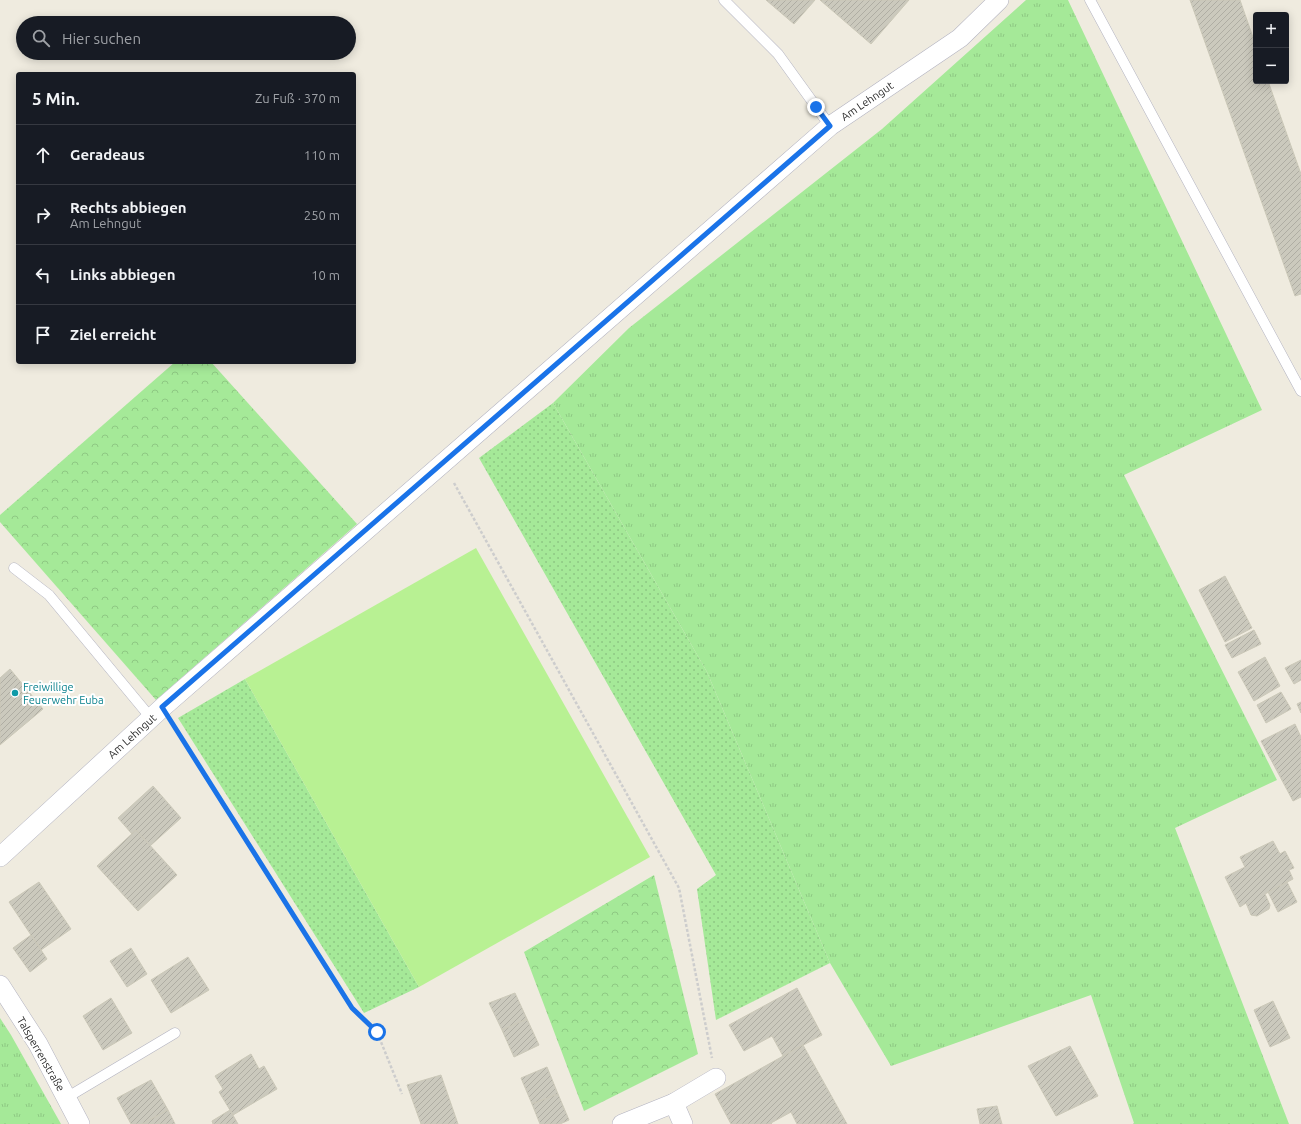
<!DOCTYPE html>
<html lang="de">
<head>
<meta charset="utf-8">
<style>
	:root { --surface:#171b24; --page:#20242c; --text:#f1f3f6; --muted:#9ea1a6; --line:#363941 }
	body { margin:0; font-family:Ubuntu,sans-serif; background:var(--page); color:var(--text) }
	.controls { position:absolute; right:12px; top:12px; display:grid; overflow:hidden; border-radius:4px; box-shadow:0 2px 10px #0003 }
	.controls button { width:36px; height:36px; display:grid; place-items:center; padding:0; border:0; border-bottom:1px solid var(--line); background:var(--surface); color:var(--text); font:20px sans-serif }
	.stop { position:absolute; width:12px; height:12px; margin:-9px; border:3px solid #1a73e8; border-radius:50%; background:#fff }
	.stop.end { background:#1a73e8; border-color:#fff; box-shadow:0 1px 4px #0008 }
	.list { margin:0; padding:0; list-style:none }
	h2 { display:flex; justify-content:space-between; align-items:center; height:52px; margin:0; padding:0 16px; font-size:17px }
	h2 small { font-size:13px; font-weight:400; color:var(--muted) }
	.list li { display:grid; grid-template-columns:26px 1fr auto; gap:12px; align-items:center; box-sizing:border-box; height:60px; padding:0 16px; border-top:1px solid var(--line) }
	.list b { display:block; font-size:15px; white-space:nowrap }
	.list p { margin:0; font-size:13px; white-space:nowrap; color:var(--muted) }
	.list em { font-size:13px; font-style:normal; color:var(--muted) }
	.icon { flex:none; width:22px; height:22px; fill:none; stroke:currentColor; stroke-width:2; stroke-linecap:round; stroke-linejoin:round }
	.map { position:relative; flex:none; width:1301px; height:1124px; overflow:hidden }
	.search { position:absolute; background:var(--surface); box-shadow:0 2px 10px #0003; left:16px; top:16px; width:340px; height:44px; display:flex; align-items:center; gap:10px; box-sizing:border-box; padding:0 14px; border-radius:22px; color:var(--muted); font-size:15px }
	.panel { position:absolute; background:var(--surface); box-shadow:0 2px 10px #0003; left:16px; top:72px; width:340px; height:292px; border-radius:4px }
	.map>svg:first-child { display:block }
	.grass { fill:url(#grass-tufts) }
	.park { fill:url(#park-crowns) }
	.garden { fill:url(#garden-dots) }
	.pitch { fill:#b8f193 }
	.building { fill:url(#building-hatch); stroke:#cbc8b8 }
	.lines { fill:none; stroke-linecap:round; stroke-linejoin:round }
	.service-casing { stroke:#b3b3c1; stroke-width:11 }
	.minor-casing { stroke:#b3b3c1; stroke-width:20 }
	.path { stroke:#cdcdcd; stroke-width:2.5; stroke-dasharray:3 2; stroke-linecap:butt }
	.service { stroke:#fff; stroke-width:10 }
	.minor { stroke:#fff; stroke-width:19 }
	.route { stroke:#1a73e8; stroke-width:5 }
	.culture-dot { fill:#0f9aa8; stroke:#fff; stroke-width:1.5 }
	.labels { text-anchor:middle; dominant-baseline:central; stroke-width:4; stroke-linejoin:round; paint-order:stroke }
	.street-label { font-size:11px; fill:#2d2d2d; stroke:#fff }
	.culture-label { font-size:11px; fill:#0d838f; stroke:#fff; text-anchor:start }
</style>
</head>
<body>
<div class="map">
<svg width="1301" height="1124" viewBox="0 0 1301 1124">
	<defs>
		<pattern id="grass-tufts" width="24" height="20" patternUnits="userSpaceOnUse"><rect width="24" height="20" fill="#a5e998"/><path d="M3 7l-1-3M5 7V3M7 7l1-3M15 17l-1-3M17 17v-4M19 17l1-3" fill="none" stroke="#8ec883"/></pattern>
		<pattern id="park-crowns" width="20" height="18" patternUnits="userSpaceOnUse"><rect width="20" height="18" fill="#a5e998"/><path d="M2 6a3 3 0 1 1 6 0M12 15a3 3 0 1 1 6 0" fill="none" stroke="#8ec883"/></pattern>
		<pattern id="garden-dots" width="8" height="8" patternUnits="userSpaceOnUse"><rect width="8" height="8" fill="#a5e998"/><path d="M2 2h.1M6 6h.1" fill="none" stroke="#8ec883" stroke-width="1.8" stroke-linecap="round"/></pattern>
		<pattern id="building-hatch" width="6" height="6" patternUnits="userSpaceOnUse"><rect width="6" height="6" fill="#cbc9bd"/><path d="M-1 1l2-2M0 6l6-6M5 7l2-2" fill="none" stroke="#afada3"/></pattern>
	</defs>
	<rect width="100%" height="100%" fill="#efebdf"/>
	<g class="grass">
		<path d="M1026,0H1068L1262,410L1124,475L1277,780L1175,828L1289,1124H1133L1134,1123L1091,995L891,1066L830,963L707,672L553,403L629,328L882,129Z"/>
		<path d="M0,1018L11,1035L61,1124H0Z"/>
	</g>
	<g class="park">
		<path d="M175,362H211L357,524L156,700L0,522V515Z"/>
		<path d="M654,875L698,1054L584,1111L524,952Z"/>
	</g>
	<g class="garden">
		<path d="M553,403L707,672L830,963L716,1020L697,889L716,875L479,458Z"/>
		<path d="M245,679L419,987L364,1013L178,718Z"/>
	</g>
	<path class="pitch" d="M476,548L650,857L419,987L245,679Z"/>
	<g class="building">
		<path d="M766,0H815L794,24Z"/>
		<path d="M820,0H909L871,44Z"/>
		<path d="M1190,0H1240L1256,46V81H1268L1301,174V294L1295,296Z"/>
		<path d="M1225,576L1252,628L1225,642L1199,590Z"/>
		<path d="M1254,630L1261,644L1232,658L1225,645Z"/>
		<path d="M1265,657L1280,686L1254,701L1238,672Z"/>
		<path d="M1301,660V680L1294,684L1285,668Z"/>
		<path d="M10,669L43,709L0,745V678Z"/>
		<path d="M1281,692L1291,709L1266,723L1257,705Z"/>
		<path d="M1301,702V713L1297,704Z"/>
		<path d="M1295,724L1301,737V797L1293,801L1261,741Z"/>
		<path d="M153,786L181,818L150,846L136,830L132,834L118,818Z"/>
		<path d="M136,830L177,875L138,911L97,866Z"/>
		<path d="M1273,841L1280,854L1285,851L1294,868L1289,870L1293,879L1265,894L1270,905L1269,909L1257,916L1251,915L1246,903L1240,907L1225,877L1245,867L1240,857Z"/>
		<path d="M39,882L71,929L41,950L9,902Z"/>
		<path d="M1287,882L1297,902L1278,912L1268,892Z"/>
		<path d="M31,935L47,959L30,972L13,948Z"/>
		<path d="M131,948L147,974L127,987L110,961Z"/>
		<path d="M188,957L209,990L171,1013L151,980Z"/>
		<path d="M797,988L822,1035L783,1056L772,1036L744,1051L729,1025Z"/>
		<path d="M515,993L527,1019L502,1030L489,1003Z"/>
		<path d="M111,998L132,1033L103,1050L83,1016Z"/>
		<path d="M1273,1001L1290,1038L1270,1047L1254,1010Z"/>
		<path d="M527,1019L539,1045L514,1057L502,1030Z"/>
		<path d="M803,1045L847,1124H797L791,1112L771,1123L772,1124H731L715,1094Z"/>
		<path d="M1070,1046L1098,1096L1056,1116L1028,1066Z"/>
		<path d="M251,1054L259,1069L264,1066L277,1089L233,1115L219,1092L223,1089L215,1076Z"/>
		<path d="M547,1067L558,1094L532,1104L521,1078Z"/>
		<path d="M441,1075L458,1124H421L407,1085Z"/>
		<path d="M151,1080L168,1110L142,1124H131L117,1098Z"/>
		<path d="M558,1094L569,1120L560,1124H540L532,1104Z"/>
		<path d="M997,1106L1002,1124H980L977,1109Z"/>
		<path d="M168,1110L175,1124H142Z"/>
		<path d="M230,1110L238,1124H213L212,1121Z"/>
	</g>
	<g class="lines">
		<g class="service-casing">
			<g id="service">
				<path d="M724,0L778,54L830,126"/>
				<path d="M1090,0L1301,391"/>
				<path d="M14,568L49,595L151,718"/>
				<path d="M66,1098L175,1033"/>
			</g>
		</g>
		<g class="minor-casing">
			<g id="minor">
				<path d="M0,857L163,707L830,126L960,38L999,0"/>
				<path d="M0,985L38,1044L80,1124"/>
				<path d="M674,1103L683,1124"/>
				<path d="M622,1124L674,1103L716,1078"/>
			</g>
		</g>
		<g class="path">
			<path d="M454,483L679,888L712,1058"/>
			<path d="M174,725L352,1008L377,1032L402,1094"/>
		</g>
		<use href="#service" class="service"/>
		<use href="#minor" class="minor"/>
	</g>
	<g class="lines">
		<path class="route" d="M377,1032L352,1008L162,707L830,126L816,107"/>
	</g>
	<circle class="culture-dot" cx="15" cy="693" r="4"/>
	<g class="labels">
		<g class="street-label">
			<text transform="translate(867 101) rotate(-34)">Am Lehngut</text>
			<text transform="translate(132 736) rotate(-42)">Am Lehngut</text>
			<text transform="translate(41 1054) rotate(60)">Talsperrenstraße</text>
		</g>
		<g class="culture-label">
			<text x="23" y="687">Freiwillige<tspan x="23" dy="13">Feuerwehr Euba</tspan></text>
		</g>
	</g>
</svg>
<div class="controls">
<button>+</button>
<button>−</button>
</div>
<div class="stop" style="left:377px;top:1032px"></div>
<div class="stop end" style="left:816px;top:107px"></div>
<div class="search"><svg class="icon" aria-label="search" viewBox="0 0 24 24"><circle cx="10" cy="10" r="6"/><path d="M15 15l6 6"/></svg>Hier suchen</div>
<section class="panel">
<h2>5 Min.<small>Zu Fuß · 370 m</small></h2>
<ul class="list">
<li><svg class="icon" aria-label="ahead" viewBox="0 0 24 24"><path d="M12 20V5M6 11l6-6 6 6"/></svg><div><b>Geradeaus</b></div><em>110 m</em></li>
<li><svg class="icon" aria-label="right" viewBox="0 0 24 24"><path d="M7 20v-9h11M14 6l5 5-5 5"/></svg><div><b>Rechts abbiegen</b><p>Am Lehngut</p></div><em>250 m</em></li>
<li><svg class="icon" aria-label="left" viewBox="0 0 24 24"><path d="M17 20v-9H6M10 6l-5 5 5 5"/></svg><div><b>Links abbiegen</b></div><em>10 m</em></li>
<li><svg class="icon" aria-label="arrive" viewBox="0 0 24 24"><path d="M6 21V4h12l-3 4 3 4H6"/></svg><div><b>Ziel erreicht</b></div></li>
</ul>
</section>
</div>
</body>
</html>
